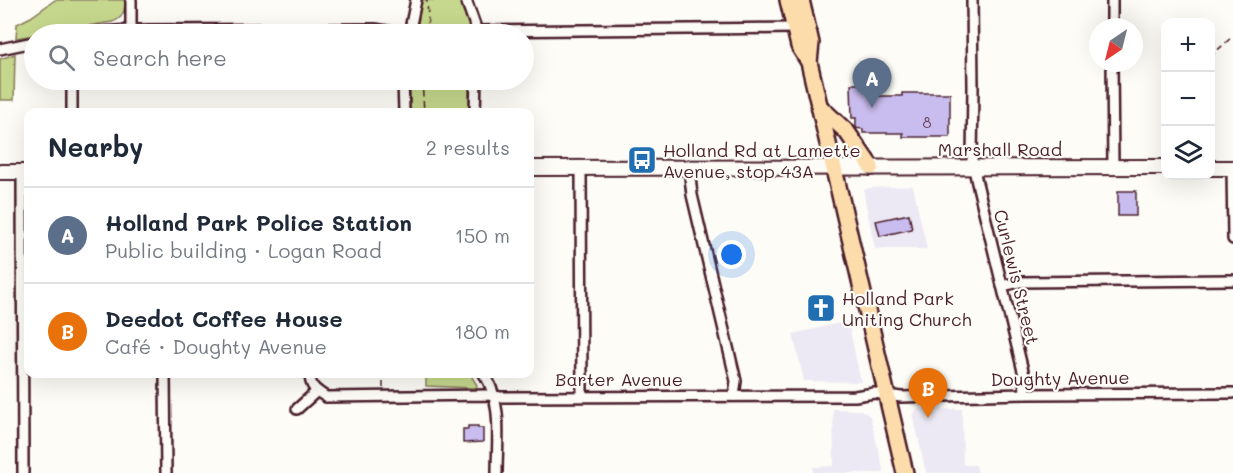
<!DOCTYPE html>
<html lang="en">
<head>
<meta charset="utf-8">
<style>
	:root { --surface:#fff; --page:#f6f6f7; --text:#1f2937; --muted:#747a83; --line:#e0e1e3; --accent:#1f6fb2 }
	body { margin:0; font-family:Mali,sans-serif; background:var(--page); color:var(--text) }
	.controls { position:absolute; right:18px; top:18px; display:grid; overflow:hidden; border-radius:12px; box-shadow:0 6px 24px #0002 }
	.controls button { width:54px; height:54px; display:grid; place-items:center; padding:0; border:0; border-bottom:2px solid var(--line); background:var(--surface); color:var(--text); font:30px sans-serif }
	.compass { position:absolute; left:1089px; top:18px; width:54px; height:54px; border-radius:50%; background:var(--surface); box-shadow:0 6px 24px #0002; rotate:215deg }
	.you { position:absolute; left:732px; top:255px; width:21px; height:21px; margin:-15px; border:4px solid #fff; border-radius:50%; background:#1a73e8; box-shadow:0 0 0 9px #1a73e833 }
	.badge { display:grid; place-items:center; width:39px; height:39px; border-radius:50%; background:var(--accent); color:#fff; font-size:20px; font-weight:700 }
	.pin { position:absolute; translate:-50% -50px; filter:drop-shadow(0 2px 3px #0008) }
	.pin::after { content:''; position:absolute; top:32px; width:21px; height:18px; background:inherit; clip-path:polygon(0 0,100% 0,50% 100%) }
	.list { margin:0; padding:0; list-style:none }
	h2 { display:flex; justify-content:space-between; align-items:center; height:78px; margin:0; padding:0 24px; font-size:26px }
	h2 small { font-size:20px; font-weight:400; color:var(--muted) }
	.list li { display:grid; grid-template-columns:39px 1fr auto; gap:18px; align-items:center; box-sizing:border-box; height:96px; padding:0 24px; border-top:2px solid var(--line) }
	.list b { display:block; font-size:22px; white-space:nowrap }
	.list p { margin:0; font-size:20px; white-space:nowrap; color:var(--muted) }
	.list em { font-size:20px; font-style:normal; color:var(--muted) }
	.icon { flex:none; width:33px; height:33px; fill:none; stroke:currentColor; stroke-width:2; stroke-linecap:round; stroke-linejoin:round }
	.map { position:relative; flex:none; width:1233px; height:473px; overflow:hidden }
	.search { position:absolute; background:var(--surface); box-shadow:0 6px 24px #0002; left:24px; top:24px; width:510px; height:66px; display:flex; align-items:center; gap:15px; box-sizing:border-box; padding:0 21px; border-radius:33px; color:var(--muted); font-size:22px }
	.panel { position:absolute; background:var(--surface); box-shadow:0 6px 24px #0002; left:24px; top:108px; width:510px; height:270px; border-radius:12px }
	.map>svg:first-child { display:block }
	.built { fill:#ede9f4 }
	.green { fill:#c6d88d; stroke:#887c5c; stroke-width:1.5 }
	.building { fill:#c9bcee; stroke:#4a1f2b; stroke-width:1.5 }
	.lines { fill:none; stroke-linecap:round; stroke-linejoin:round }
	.street-casing { stroke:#4a1f2b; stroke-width:14 }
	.secondary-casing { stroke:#4a1f2b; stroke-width:18 }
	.primary-casing { stroke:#4a1f2b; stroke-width:20 }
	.path { stroke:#4a1f2b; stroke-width:1.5; stroke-dasharray:6 4.5; stroke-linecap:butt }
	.street { stroke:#fdfcf7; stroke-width:9 }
	.secondary { stroke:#fdfcf7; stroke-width:14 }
	.primary { stroke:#fddcac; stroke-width:15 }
	.labels { text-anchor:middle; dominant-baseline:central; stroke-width:4.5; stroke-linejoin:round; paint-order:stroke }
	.number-label { font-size:15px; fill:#6a465c }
	.street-label { font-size:18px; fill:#4a1f2b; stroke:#fdfcf7 }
	.poi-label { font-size:18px; fill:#4a1f2b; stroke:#fdfcf7; text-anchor:start }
</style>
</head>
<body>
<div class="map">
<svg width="1233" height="473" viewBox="0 0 1233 473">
	<rect width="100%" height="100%" fill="#fdfcf7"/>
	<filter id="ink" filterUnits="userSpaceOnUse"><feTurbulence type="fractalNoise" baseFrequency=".0167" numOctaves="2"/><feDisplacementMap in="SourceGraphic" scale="12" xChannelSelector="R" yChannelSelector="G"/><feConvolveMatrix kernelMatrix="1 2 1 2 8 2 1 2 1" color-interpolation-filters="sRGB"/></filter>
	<g filter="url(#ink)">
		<g class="built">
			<path d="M913,186L927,249H875L864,195V190L869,188Z"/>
			<path d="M848,321L861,382L804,381L793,334Z"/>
			<path d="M833,409L861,410L870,416L884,473H813V467L834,466Z"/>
			<path d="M917,409H962L963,465H976L978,473H926L913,415Z"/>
		</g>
		<g class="green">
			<path d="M55,0H125C125,11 123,19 112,22L16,38L17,24L31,17Z"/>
			<path d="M422,0H459L468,20L470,34H416Z"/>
			<path d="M15,54L14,100H0V59Z"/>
			<rect x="410" y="80" width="59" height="32"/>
			<path d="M426,374H470L477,385L476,388L426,386Z"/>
		</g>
		<g class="building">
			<path d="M851,84H878V96H902V93H950V137H903V133H863V129L856,128V118H852Z"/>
			<rect x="1118" y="191" width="18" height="25"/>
			<path d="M909,214L912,229L880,236L876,221Z"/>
			<path d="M468,426H478V428H483V442L463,443V429H468Z"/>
		</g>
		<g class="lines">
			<g class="street-casing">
				<g id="street">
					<path d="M131,0V30"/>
					<path d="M466,0L477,31V34"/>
					<path d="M972,0L973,87L972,159L977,183L1024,375L1025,394"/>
					<path d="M1112,0V27"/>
					<path d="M477,31L795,28"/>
					<path d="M69,34L131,30L375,29L404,34"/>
					<path d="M409,34L416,0"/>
					<path d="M0,49L34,42"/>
					<path d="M1112,63L1113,167"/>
					<path d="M403,80L404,112"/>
					<path d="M72,112V80"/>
					<path d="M475,112L476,80"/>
					<path d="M689,168L692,195L736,381L734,396"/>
					<path d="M1232,168L1233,239"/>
					<path d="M581,169L582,396"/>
					<path d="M22,172L23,473"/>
					<path d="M1002,286L1019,282L1233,280"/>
					<path d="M165,374L166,473"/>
					<path d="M310,374C310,387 315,390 326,397L489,395L500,397L855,396L874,393L901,397L1025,394L1233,393"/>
					<path d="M484,374C503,402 497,440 497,473"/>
					<path d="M297,409L317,391"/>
				</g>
			</g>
			<g class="secondary-casing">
				<g id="secondary">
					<path d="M530,168L1166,167"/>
					<path d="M1210,168H1233"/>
					<path d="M0,172H28"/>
				</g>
			</g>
			<g class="primary-casing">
				<g id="primary">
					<path d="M788,0L799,46L809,62L905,473"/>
					<path d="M801,0L811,43L809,62"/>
					<path d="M820,107L847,132L871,167"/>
				</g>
			</g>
			<g class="path">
				<path d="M426,34L428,18L427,0"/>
				<path d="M1210,57L1233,36"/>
				<path d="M422,80L424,112"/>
				<path d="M383,388V374"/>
			</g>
			<use href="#street" class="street"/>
			<use href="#secondary" class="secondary"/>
			<use href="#primary" class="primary"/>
		</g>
	</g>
	<defs>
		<g id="bus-square" transform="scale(1.5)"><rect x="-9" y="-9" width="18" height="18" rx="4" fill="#1f6fb2" stroke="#fdfcf7"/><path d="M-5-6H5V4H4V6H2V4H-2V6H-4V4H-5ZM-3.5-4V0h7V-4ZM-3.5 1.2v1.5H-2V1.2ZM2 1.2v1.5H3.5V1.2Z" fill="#fff"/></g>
		<g id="church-square" transform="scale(1.5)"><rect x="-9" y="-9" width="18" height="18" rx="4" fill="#1f6fb2" stroke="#fdfcf7"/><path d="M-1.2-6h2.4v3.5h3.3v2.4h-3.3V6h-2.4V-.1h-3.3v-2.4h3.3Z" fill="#fff"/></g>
	</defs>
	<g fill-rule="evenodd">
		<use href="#bus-square" x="642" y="160"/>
		<use href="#church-square" x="821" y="308"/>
	</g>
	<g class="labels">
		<g class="number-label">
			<text x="927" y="122">8</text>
		</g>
		<g class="street-label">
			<text x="1000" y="149">Marshall Road</text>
			<text transform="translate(1017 277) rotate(76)">Curlewis Street</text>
			<text transform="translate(1060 378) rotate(-1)">Doughty Avenue</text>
			<text x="619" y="379">Barter Avenue</text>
		</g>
		<g class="poi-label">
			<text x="663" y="150">Holland Rd at Lamette<tspan x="663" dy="21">Avenue, stop 43A</tspan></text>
			<text x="842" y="298">Holland Park<tspan x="842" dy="21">Uniting Church</tspan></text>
		</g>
	</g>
</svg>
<div class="controls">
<button>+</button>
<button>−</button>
<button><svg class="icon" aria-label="layers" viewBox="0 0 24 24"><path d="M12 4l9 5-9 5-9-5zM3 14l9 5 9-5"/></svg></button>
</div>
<svg class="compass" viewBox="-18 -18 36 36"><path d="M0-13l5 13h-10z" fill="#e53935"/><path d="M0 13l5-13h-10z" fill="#747a83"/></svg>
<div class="you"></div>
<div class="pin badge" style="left:872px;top:108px;background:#5c6f8a">A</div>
<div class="pin badge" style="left:928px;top:418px;background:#e8710a">B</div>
<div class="search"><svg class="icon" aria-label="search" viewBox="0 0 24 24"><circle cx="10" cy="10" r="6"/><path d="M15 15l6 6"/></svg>Search here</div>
<section class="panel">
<h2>Nearby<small>2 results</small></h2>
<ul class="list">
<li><span class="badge" style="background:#5c6f8a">A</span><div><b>Holland Park Police Station</b><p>Public building · Logan Road</p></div><em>150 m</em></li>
<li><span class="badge" style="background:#e8710a">B</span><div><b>Deedot Coffee House</b><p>Café · Doughty Avenue</p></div><em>180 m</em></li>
</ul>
</section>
</div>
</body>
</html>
